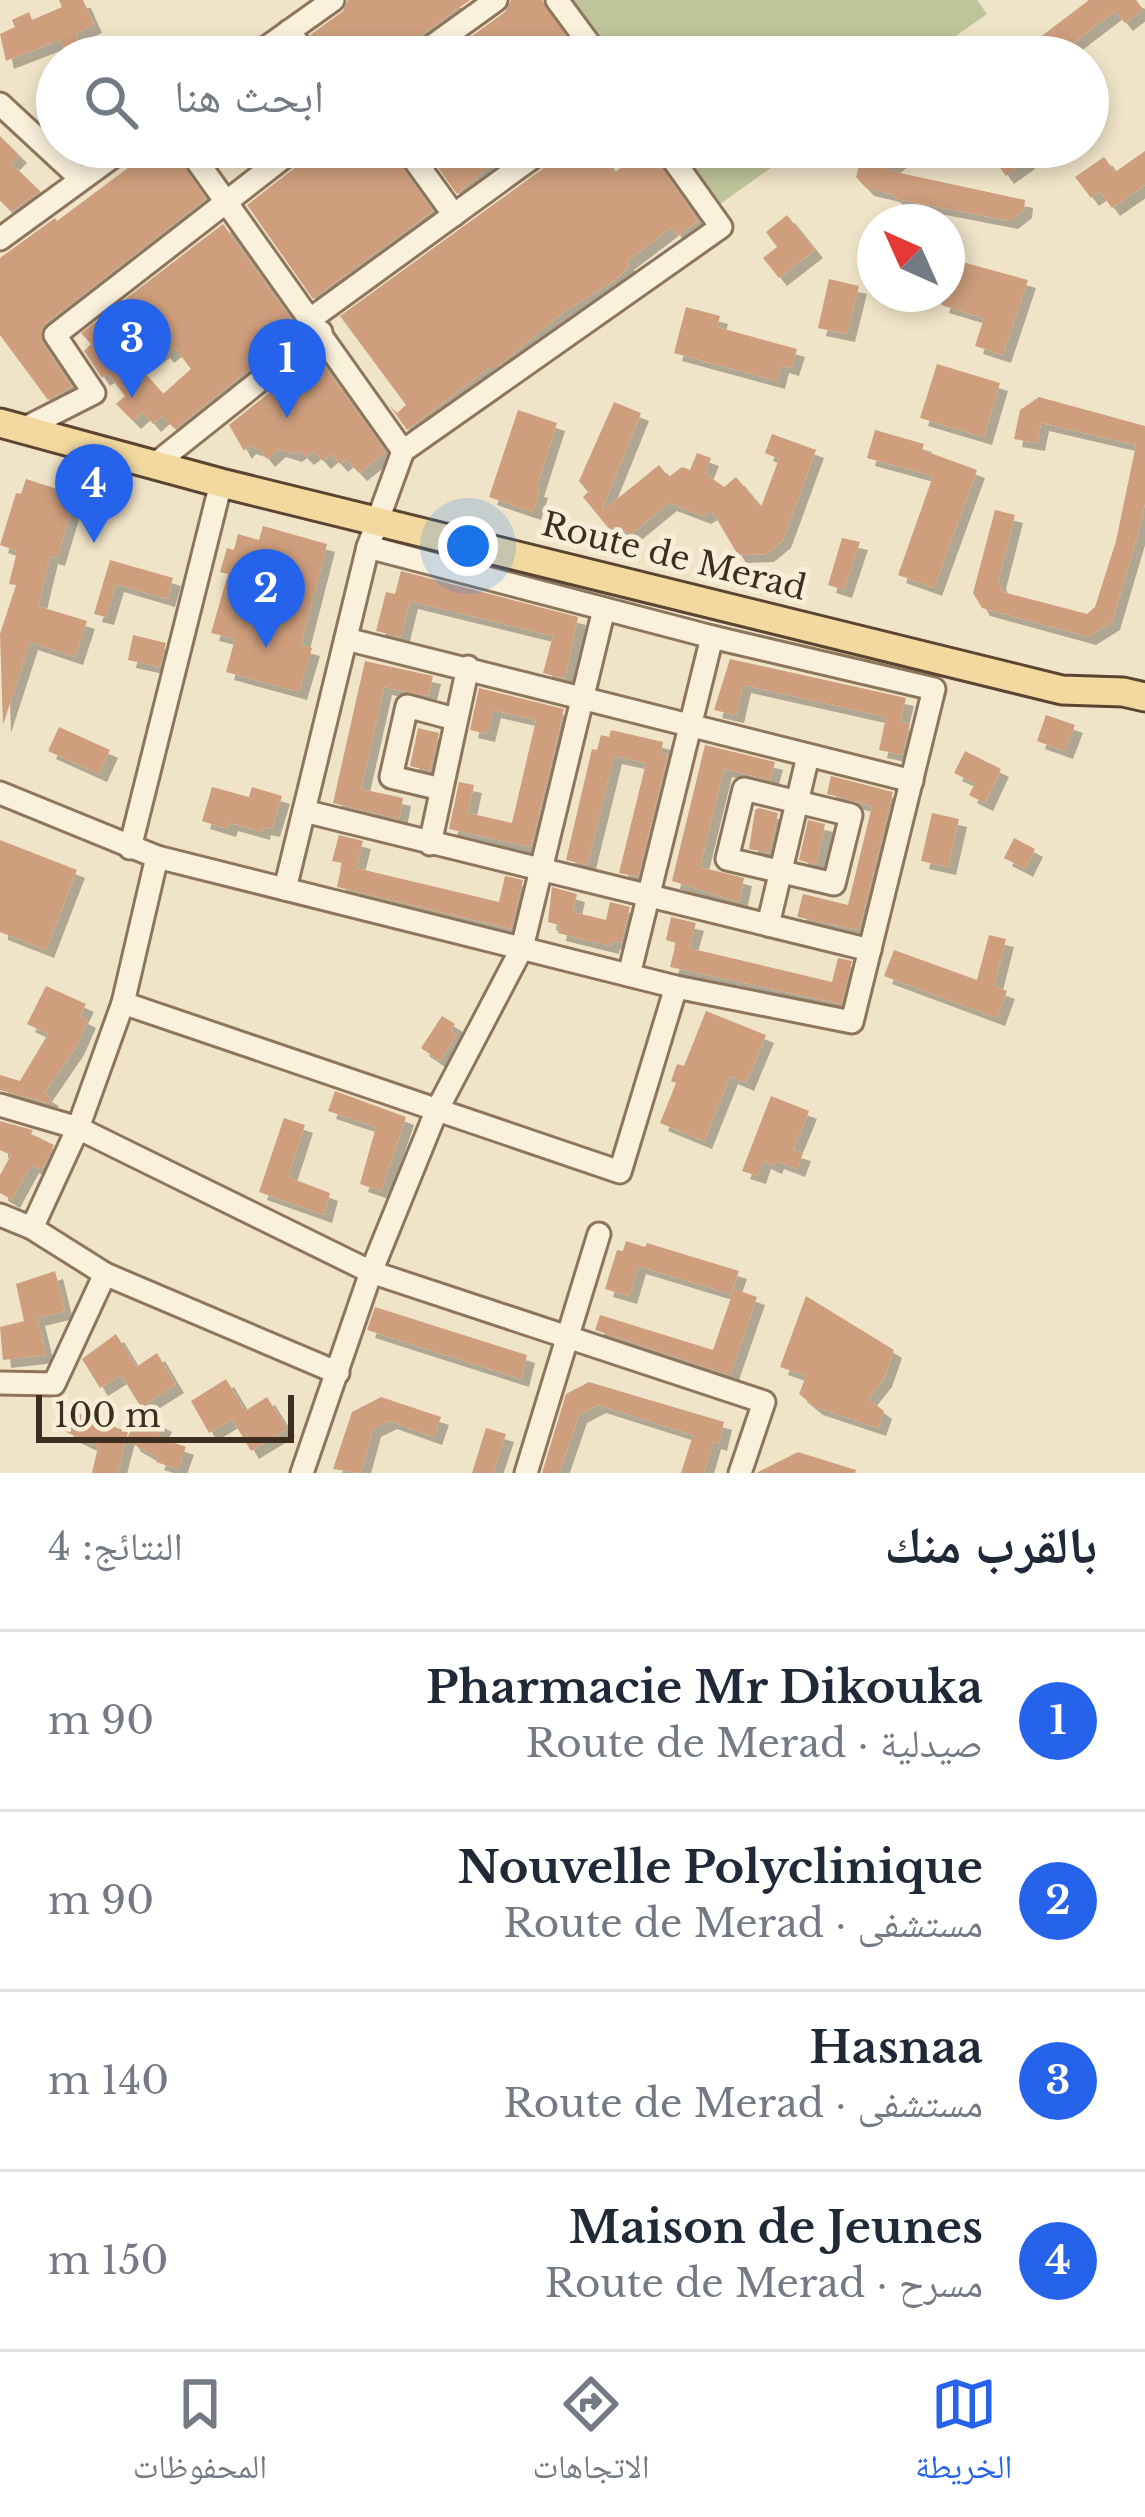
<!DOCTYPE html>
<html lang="ar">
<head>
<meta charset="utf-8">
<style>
	:root { --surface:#fff; --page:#f6f6f7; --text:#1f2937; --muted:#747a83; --line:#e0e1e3; --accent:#2563eb }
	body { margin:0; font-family:"Libre Baskerville","Noto Naskh Arabic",serif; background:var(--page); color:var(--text); direction:rtl }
	.compass { position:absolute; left:857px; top:204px; width:108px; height:108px; border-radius:50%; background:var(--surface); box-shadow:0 6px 18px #0003; rotate:315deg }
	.scale { position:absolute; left:36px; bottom:30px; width:258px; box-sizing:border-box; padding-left:12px; border:6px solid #3d2e20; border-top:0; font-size:33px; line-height:42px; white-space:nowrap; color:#3d2e20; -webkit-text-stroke:9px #f7eed8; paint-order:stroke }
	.you { position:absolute; left:468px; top:546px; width:42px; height:42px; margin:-30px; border:9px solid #fff; border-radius:50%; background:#1a73e8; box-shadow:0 0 0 18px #1a73e833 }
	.badge { display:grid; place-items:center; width:78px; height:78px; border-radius:50%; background:var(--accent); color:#fff; font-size:39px; font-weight:700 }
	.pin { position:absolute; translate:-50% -99px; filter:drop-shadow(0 3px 6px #0008) }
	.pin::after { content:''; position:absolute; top:63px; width:42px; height:36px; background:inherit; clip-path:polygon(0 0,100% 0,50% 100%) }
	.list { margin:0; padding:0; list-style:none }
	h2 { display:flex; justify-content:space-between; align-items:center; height:156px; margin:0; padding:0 48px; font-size:51px }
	h2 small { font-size:39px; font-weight:400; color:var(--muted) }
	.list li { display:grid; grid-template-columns:78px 1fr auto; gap:36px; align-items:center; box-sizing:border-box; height:180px; padding:0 48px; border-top:3px solid var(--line) }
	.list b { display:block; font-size:45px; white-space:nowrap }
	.list p { margin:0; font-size:39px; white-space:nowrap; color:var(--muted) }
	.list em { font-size:39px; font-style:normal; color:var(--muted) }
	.icon { flex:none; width:66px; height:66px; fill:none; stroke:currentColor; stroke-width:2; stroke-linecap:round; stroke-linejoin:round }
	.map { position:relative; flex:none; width:1145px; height:1473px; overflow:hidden; direction:ltr }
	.search { position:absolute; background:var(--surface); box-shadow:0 6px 18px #0003; left:36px; right:36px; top:36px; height:132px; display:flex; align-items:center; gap:30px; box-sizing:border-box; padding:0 42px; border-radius:66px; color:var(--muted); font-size:45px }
	.sheet { height:876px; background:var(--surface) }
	nav { display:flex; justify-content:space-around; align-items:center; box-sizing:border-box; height:168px; border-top:3px solid var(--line); background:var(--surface); font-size:33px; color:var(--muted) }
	nav a { display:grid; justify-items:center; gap:6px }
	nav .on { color:var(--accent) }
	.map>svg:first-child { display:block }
	.cemetery { fill:#bfc49a }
	.building { fill:#cf9f7d; fill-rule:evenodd; filter:url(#shadow) }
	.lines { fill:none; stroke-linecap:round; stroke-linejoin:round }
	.minor-casing { stroke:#8d765c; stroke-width:27 }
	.major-casing { stroke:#5b4430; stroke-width:33 }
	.minor { stroke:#faf1dc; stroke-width:21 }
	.major { stroke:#f3d9a0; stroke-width:27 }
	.labels { text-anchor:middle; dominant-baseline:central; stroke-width:10; stroke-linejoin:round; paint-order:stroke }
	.street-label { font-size:33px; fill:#3d2e20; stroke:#f7eed8 }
</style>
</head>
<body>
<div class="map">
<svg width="1145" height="1473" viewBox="0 0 1145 1473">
	<defs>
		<filter id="shadow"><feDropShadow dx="8" dy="8" stdDeviation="0" flood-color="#0004"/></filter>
	</defs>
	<rect width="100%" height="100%" fill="#f0e4c8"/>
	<g class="cemetery">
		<path d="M565,0H977L987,14L926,57H607Z"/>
		<path d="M673,147H800L716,207Z"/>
	</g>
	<g class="building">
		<path d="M59,0H83L94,25L76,33L79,40L63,48L60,40L6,61L0,34L15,27L12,20L29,12L32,20L62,7Z"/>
		<path d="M348,0H470L408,45L402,57H323L310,35L343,11Z"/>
		<path d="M511,0H542L580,57H443L505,12Z"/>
		<path d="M1089,0H1136L1143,9L1125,23L1115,11L1055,57H1014Z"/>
		<path d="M50,100L57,108V133L37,112Z"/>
		<path d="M0,136L19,155L11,163L40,191L12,212L0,201Z"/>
		<path d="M156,147H172L206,199L45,324L41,330L42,342L72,387L48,400L0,335V258L55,218L57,221Z"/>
		<path d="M312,147H358L361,155L373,162L384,160L392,153L433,211L313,299L247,205L306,159Z"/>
		<path d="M423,147H512L457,194Z"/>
		<path d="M565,147H595L615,172L649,148L698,221L678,236L672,227L626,262L630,266L615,280L561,314L497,367H490L407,430L389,405L397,413L406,405L340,316L556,159Z"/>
		<path d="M878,147H899L905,155L886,170L1025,200L1024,210L1010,221L897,199L892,194L866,188L856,177L860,162Z"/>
		<path d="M985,147H1016L1027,161L1006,176Z"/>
		<path d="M1145,151V185L1112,208L1100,192L1091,198L1075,177L1104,157L1115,172Z"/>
		<path d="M787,215L815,250L779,278L763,258L777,247L766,232Z"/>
		<path d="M223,224L299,330L175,429L162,416L153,424L143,412L133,421L116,404L125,396L108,374L102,378L84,351L91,344L81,333ZM175,348L191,369L163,394L139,367L162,350L166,355Z"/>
		<path d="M955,260L1028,280L1003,355L975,346L984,318L941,305Z"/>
		<path d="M829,279L859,286L847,334L818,328Z"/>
		<path d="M686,307L720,316L717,327L797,349L791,368L781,365L777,381L674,353Z"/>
		<path d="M316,355L386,452L359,473L346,459L340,464L331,454L323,461L314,451L306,457L299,450L294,454L278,449L267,459L260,450L248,446L244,451L229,425Z"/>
		<path d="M937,364L1000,383L984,437L920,418Z"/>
		<path d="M1039,397L1145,426V503L1140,527L1112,622L1088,637L982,608L973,593L995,510L1015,515L998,581L1003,592L1087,614L1095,607L1116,541L1136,445L1041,423L1037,443L1014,439L1020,410Z"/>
		<path d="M614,402L641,413L601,512L659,465L669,477L682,467L690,470L697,453L711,458L705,473L724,487L736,477L761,507L779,459L765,453L772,434L816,450L783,540L766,554L738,555L712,511L703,516L669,503L631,534L614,527L610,530L583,497L588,492L579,481Z"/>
		<path d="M518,410L557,423L536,489L540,490L533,512L489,497Z"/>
		<path d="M875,430L924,444L922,450L977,470L934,588L898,575L933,476L867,458Z"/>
		<path d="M26,479L76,495L57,558L50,556L38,606L87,621L75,657L30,642L3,725L0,634L16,585L9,584L17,551L0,545L16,493L21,494Z"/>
		<path d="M263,526L327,544L301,645L312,648L299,692L226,672L235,639L211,633L228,574L220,572L227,548L234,550L238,534L259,540Z"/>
		<path d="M842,538L860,542L844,590L828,585Z"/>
		<path d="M110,560L173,578L167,599L116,584L106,617L94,614Z"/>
		<path d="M401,571L578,617L565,679L543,673L553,636L410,601L401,637L376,631L386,592L395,594Z"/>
		<path d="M133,635L166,643L160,667L128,660Z"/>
		<path d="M730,659L906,698L900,722L910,724L902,755L879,750L886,717L743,685L736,715L714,710Z"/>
		<path d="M365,661L433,676L428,696L384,687L361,789L403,798L399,819L333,803Z"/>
		<path d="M479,688L564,709L531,847L449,829L459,782L474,785L468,813L512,823L536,720L493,710L487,734L470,730Z"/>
		<path d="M1046,715L1075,725L1065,751L1037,741Z"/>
		<path d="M59,727L110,750L99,774L48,751Z"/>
		<path d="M418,728L439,733L430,771L410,766Z"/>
		<path d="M611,730L663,742L661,753L668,755L638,877L619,873L646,763L614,756L587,865L566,860L592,749L597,750L601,735L609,737Z"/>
		<path d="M705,745L775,762L770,780L724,769L700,867L744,878L739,902L672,881Z"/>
		<path d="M965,751L1001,769L985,803L969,795L975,783L954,773Z"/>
		<path d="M831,776L893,792L859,930L797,917L803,894L848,905L872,806L827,794Z"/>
		<path d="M212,787L249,797L252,787L282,796L272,829L263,827L262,832L230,823L228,829L202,821Z"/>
		<path d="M759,808L778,813L769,853L749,849L755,810Z"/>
		<path d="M932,813L959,819L948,867L921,861Z"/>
		<path d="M808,820L825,824L816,865L799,860Z"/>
		<path d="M339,835L363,841L356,868L499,902L505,876L523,880L511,929L337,887L342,863L332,861Z"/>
		<path d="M1014,838L1035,849L1025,869L1004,858Z"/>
		<path d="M0,840L77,870L46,950L0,932Z"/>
		<path d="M552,887L577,894L573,912L606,920L610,902L630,907L621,943L612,941L611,946L558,933L559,925L548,922Z"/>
		<path d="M671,917L696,923L689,948L832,982L838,958L852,961L841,1004L670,967L676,943L666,940Z"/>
		<path d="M989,935L1006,939L994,986L1007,991L997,1018L884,976L894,950L977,980Z"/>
		<path d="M46,986L86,1004L80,1016L88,1020L76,1047L44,1094L51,1098L48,1103L0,1090V1075L20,1081L48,1034L27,1024Z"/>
		<path d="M706,1011L766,1035L746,1083L730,1076L704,1141L660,1123L676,1083L671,1081L677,1064L684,1066Z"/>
		<path d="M442,1016L455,1024L451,1031L457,1035L440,1061L421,1048Z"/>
		<path d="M335,1091L406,1117L381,1191L360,1184L376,1127L328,1111Z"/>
		<path d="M771,1096L809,1111L793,1150L803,1153L797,1169L776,1161L774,1166L763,1161L758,1176L742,1171Z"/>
		<path d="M284,1118L305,1125L288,1177L330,1193L324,1215L259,1192Z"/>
		<path d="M0,1121L33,1130L31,1134L54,1145L42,1170L31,1165L12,1200L0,1193V1175L11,1155L0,1150Z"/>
		<path d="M626,1241L645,1247L647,1243L739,1271L731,1294L638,1266L629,1296L605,1289L617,1250L623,1251Z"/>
		<path d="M55,1271L65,1311L37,1318L46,1355L3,1360L0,1327L24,1321L16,1284Z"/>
		<path d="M734,1289L757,1297L730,1375L595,1330L600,1315L713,1350Z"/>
		<path d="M806,1296L894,1350L884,1379L868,1399L884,1411L878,1428L815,1407L799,1394L806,1376L780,1367Z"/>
		<path d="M375,1307L527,1355L521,1379L367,1330Z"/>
		<path d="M116,1334L136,1367L157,1353L176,1385L141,1407L121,1375L100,1388L82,1359Z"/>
		<path d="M226,1379L245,1411L267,1397L287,1429L251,1451L232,1419L209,1433L191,1401Z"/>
		<path d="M589,1382L724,1422L719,1443L713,1441L704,1473H681L693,1435L598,1405L579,1415L559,1473H542L566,1394Z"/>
		<path d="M381,1397L441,1417L434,1437L389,1421L373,1429L361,1473L333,1469L352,1412Z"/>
		<path d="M75,1412L128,1432L117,1473H92L98,1447L64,1431Z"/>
		<path d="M141,1412L164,1424L157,1437L186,1447L178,1469L156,1462L158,1458L133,1444L128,1436Z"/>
		<path d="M486,1428L506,1434L493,1473H472Z"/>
		<path d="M798,1452L856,1470L855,1473H756Z"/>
	</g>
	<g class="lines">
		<g class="minor-casing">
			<g id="minor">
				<path d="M557,0L599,57"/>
				<path d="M289,31L308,57"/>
				<path d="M253,57L333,0"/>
				<path d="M417,57L496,0"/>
				<path d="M0,104L81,179"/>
				<path d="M187,147L403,451"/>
				<path d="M373,147H378"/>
				<path d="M405,147L454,215"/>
				<path d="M0,239L126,147"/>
				<path d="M312,318L547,147"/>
				<path d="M21,430L94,393L55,335L297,147"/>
				<path d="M154,465L321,332"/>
				<path d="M346,639L912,781"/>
				<path d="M441,789L391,777L407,706L455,719"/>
				<path d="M744,789L851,815L834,884L727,859Z"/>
				<path d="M0,793L157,857L676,987L852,1022L934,689L712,637L368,547"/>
				<path d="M304,811L870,950"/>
				<path d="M430,844L468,667"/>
				<path d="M130,848L221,483"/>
				<path d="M285,889L368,547L403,451L721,227L664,147"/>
				<path d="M768,925L808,756"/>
				<path d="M629,975L712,637"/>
				<path d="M123,1003L620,1172L676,987"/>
				<path d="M0,1105L78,1128L371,1272L764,1402L740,1473"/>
				<path d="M0,1215L32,1228L105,1274L338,1373"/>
				<path d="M32,1228L78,1128L123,1003L157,857"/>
				<path d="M0,1383L54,1384L105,1274"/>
				<path d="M302,1473L371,1272L436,1112L522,948L604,609"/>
				<path d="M526,1473L599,1234"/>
			</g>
		</g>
		<g class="major-casing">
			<path id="major" d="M0,423L221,483L1062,690L1123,692L1145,697"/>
		</g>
		<use href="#minor" class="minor"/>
		<use href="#major" class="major"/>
	</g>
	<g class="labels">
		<g class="street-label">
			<text transform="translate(674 556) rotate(14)">Route de Merad</text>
		</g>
	</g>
</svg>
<svg class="compass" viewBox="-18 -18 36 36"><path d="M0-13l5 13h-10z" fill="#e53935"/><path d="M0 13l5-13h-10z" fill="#747a83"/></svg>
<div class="scale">100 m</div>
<div class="you"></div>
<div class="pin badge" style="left:287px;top:418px">1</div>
<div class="pin badge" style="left:266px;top:648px">2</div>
<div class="pin badge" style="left:132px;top:398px">3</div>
<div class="pin badge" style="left:94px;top:543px">4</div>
<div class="search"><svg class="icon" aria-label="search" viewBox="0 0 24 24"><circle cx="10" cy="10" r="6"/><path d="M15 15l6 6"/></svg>ابحث هنا</div>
</div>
<section class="sheet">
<h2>بالقرب منك<small>النتائج: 4</small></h2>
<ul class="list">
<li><span class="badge">1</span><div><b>Pharmacie Mr Dikouka</b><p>صيدلية · Route de Merad</p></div><em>90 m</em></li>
<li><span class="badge">2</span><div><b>Nouvelle Polyclinique</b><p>مستشفى · Route de Merad</p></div><em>90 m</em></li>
<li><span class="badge">3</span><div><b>Hasnaa</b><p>مستشفى · Route de Merad</p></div><em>140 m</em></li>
<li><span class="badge">4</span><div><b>Maison de Jeunes</b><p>مسرح · Route de Merad</p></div><em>150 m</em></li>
</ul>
</section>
<nav>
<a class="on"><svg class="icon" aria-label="map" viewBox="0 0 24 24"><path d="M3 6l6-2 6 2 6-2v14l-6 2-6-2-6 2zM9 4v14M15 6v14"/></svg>الخريطة</a>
<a><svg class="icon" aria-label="directions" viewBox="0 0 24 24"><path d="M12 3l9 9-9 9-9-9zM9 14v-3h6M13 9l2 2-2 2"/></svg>الاتجاهات</a>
<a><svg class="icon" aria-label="saved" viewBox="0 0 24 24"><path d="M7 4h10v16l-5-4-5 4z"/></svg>المحفوظات</a>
</nav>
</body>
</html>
